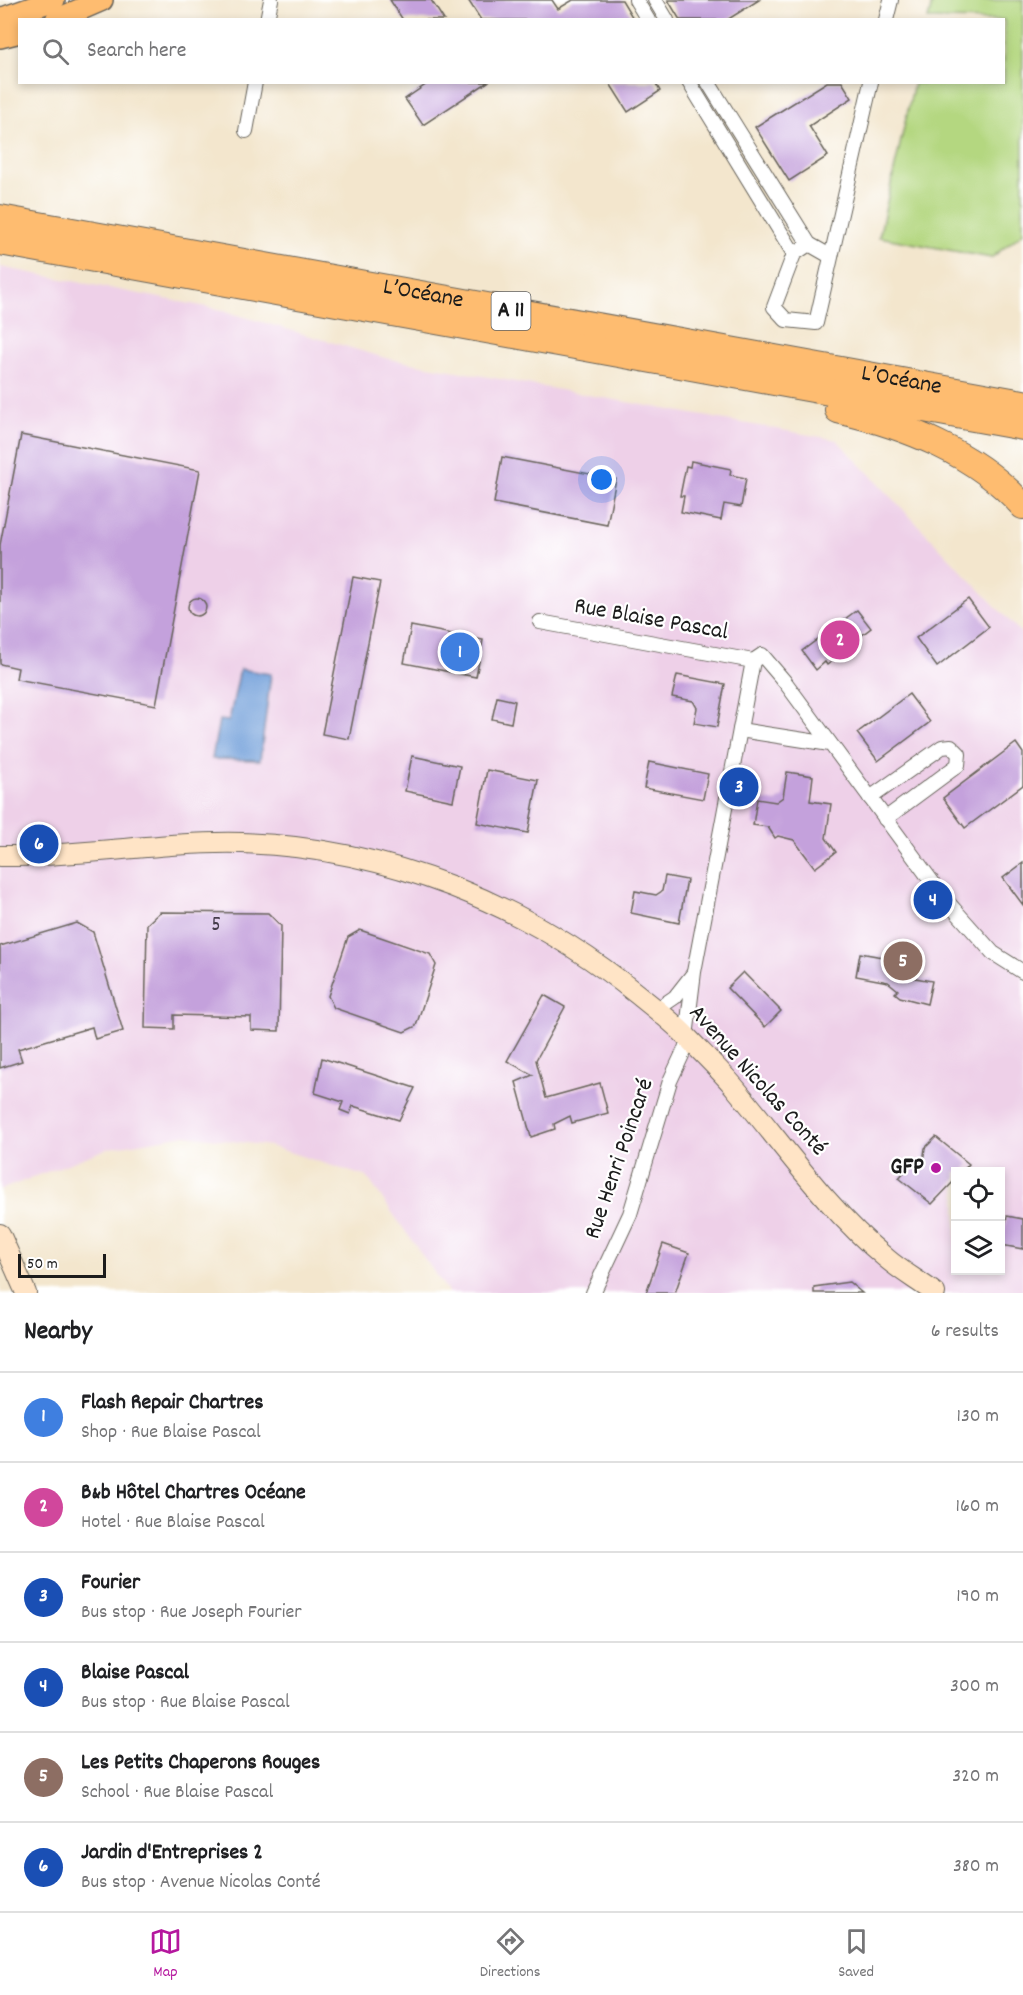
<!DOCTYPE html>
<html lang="en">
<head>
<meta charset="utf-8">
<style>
	:root { --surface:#fff; --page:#f6f6f6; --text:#202124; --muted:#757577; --line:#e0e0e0; --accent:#b5179e }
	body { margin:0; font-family:Dekko,sans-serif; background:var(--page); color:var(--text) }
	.controls { position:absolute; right:18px; bottom:18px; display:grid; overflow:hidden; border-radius:0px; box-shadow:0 3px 9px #0003 }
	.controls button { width:54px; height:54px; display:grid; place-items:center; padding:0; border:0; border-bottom:2px solid var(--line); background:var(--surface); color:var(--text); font:30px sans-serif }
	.scale { position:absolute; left:18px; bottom:15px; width:88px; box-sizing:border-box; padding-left:6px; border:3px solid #1c1c1c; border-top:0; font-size:16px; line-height:21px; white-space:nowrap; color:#1c1c1c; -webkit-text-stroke:4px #fff; paint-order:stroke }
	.you { position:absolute; left:602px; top:480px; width:21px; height:21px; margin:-15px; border:4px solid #fff; border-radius:50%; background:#1a73e8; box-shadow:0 0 0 9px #1a73e833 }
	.badge { display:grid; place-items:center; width:39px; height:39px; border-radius:50%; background:var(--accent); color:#fff; font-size:20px; font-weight:700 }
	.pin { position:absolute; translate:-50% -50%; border:3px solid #fff; box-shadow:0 2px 6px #0006 }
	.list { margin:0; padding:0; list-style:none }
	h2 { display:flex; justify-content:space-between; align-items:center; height:78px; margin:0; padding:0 24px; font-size:26px }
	h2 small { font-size:20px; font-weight:400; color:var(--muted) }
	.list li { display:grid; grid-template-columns:39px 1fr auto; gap:18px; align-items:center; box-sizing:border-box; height:90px; padding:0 24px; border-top:2px solid var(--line) }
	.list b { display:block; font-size:22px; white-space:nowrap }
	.list p { margin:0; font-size:20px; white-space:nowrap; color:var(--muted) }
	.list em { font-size:20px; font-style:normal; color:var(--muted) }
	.icon { flex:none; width:33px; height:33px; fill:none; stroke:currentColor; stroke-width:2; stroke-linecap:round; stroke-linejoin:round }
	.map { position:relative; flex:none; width:1023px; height:1293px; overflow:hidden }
	.search { position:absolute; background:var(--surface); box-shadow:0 3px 9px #0003; left:18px; right:18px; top:18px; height:66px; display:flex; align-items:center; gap:15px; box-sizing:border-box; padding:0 21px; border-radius:0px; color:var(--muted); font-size:22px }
	.sheet { height:618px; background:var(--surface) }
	nav { display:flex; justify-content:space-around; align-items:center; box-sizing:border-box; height:84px; border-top:2px solid var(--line); background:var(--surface); font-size:16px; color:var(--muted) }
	nav a { display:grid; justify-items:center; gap:3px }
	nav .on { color:var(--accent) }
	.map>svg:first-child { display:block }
	.built { fill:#eed0e8; fill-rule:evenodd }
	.green { fill:#b4d780; stroke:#687a4e; stroke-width:1.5 }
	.water { fill:#709ed9; stroke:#465d7a; stroke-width:1.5 }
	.building { fill:#c4a1dc }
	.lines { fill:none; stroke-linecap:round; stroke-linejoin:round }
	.street-casing { stroke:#67635a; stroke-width:16 }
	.secondary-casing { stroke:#67635a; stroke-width:22 }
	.primary-casing { stroke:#67635a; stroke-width:24 }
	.highway-casing { stroke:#67635a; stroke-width:28 }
	.street { stroke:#fff; stroke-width:14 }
	.secondary { stroke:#ffe4c6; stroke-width:20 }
	.primary { stroke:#febc70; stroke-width:21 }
	.highway { stroke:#febc70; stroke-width:26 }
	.poi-dot { fill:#b5179e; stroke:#fff; stroke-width:2 }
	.labels { text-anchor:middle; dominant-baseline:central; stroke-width:4.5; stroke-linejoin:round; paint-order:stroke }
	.number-label { font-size:21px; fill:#463d4c }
	.shield { fill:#fff; stroke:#606060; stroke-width:1.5 }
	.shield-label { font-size:22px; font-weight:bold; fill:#1c1c1c }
	.street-label { font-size:24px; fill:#1c1c1c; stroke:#fff }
	.poi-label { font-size:24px; font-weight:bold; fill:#1c1c1c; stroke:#fff; text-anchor:end }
</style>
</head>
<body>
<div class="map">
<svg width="1023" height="1293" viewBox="0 0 1023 1293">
	<rect width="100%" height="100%" fill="#fff"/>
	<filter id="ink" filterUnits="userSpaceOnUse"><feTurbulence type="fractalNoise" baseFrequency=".0167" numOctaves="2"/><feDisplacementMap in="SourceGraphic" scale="12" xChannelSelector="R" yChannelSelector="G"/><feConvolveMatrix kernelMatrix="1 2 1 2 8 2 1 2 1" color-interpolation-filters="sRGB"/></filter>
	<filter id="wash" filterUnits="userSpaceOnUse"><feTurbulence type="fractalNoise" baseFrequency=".008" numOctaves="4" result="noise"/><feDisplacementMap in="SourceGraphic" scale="24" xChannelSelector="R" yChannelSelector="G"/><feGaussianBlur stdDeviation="1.35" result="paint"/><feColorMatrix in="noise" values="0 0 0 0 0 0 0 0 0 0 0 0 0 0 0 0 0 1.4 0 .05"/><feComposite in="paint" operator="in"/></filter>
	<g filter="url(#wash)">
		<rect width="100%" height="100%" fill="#f3e6cd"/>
		<path class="built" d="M0,267L217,309L389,359L837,440L1023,635V1293H449L367,1177L270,1146L186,1135L109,1148L0,1190ZM956,1172H1000V1270H956Z"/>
		<path class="green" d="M933,0H1023V233L991,258L879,237L914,83L1004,82V20L928,19Z"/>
		<path class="water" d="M240,669L271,674L260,760L212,759L219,720L229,721Z"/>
		<g id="blocks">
			<g class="building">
				<path d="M390,0H431L444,20H403Z"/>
				<path d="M468,0H552L558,9L573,0H622L634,20H481Z"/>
				<path d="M668,0H759L727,20H680Z"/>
				<path d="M430,82H488L423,125L405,99Z"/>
				<path d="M609,82H655L660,91L628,112Z"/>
				<path d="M827,82H842L852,98L809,126L828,156L789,181L755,127Z"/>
				<path d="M21,435L200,470L156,705L16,679L18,668L0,664V545Z"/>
				<path d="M502,457L616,479L607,525L494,503Z"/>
				<path d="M691,461L731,469L730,475L746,478L741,507L724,504L721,520L681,512L684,496H680L686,466L690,467Z"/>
				<path d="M353,577L380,582L349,739L322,734Z"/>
				<circle cx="197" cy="607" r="9"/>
				<path d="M968,599L989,627L937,667L916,638Z"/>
				<path d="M857,610L871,628L849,645L850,648L827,665L825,662L816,670L802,651Z"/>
				<path d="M411,626L483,640L476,677L404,663Z"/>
				<path d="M677,675L725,684L717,727L694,723L697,708L693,701L672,697Z"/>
				<path d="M909,694L930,722L878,761L857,733Z"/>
				<path d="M497,697L515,701L511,723L492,719Z"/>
				<path d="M1016,743L1023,753V785L965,828L943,798Z"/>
				<path d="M412,756L460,766L453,801L405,791Z"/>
				<path d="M649,762L708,774L703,799L644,788Z"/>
				<path d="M487,770L538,780L528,833L477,823Z"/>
				<path d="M787,772L813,776L810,801L831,804L826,838L836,852L815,868L794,840L778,836L775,838L768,827L753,825L757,799L776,802L783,797Z"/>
				<path d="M1023,863V905L1003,878Z"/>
				<path d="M665,876L687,880L679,923L631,913L635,891L656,895L662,891Z"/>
				<path d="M160,912L268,913L281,926L279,1031L251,1030V1017L174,1015V1029L145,1028L147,924Z"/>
				<path d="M77,923L93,932L123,1031L95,1039L92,1027L18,1049L22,1061L0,1068V946Z"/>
				<path d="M360,930L430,954L436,965L416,1026L404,1032L334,1008L328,996L348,937Z"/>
				<path d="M860,953L888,958L910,977L932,981L927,1004L900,997L895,993L898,990L888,982L856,976Z"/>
				<path d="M743,972L781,1011L765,1027L727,988Z"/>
				<path d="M544,995L565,1007L536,1060L546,1098L600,1083L608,1113L572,1123L570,1116L554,1124L555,1129L531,1137L516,1082L533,1075L507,1061Z"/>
				<path d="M322,1058L415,1088L399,1120L353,1106L350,1114L340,1110L343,1102L315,1093Z"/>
				<path d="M936,1137L969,1164L962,1172H956V1179L932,1204L899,1178L910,1165L923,1162L925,1148Z"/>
				<path d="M1007,1216L1023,1219V1249L1001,1245Z"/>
				<path d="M663,1244L689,1253L675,1293H646Z"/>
				<path d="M849,1282L862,1293H814V1287Z"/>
			</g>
		</g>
	</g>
	<g filter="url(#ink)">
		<use href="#blocks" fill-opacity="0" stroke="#67635a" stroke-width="1.5"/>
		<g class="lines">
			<g class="street-casing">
				<g id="street">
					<path d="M636,0L648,20"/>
					<path d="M655,0L667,20"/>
					<path d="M267,20L271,0"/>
					<path d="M886,20L891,0"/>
					<path d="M689,82L794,254"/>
					<path d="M708,82L809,244L830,256"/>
					<path d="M246,131L255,82"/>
					<path d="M809,244L794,254L774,307L786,320L816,323L871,82"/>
					<path d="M540,622L753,661"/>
					<path d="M740,730L830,744"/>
					<path d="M870,798L942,747L951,746L959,754L958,765L885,819"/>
					<path d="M656,1010L675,997L693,974"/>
					<path d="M686,1037L694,972L753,661L762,655L785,682L944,898L993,953L1023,972"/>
					<path d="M593,1293L630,1214L670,1081L689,1040"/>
				</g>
			</g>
			<g class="secondary-casing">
				<g id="secondary">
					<path d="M0,856C81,857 161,841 242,843C386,847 526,904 637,994C653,1007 672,1021 687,1037C703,1054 721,1071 736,1089C784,1146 828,1210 886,1258C901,1271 919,1281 935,1293"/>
					<path d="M0,1234L26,1293"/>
				</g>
			</g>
			<g class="primary-casing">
				<g id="primary">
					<path d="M0,19L54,0"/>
					<path d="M56,20L102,0"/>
					<path d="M0,37L20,32"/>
				</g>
			</g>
			<g class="highway-casing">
				<g id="highway">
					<path id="s1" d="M0,218L1023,403"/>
					<path d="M0,242L1023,427"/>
					<path d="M838,410C906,426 975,452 1023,506"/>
				</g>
			</g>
			<use href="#street" class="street"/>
			<use href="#secondary" class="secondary"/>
			<use href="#primary" class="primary"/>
			<use href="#highway" class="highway"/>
		</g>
	</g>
	<circle class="poi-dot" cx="936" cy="1168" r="6"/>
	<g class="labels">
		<g class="number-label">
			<text x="216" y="926">5</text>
		</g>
		<rect class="shield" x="491.5" y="292" width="39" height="38" rx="4.5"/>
		<g class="shield-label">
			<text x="511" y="311">A 11</text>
		</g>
		<g class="street-label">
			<text stroke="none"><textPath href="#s1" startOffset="430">L’Océane</textPath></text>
			<text stroke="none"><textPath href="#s1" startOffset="916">L’Océane</textPath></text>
			<text transform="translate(651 620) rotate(10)">Rue Blaise Pascal</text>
			<text transform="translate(757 1081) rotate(48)">Avenue Nicolas Conté</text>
			<text transform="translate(620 1159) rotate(-71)">Rue Henri Poincaré</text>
		</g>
		<g class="poi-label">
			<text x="924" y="1168">GFP</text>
		</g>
	</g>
</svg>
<div class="controls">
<button><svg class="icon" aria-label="locate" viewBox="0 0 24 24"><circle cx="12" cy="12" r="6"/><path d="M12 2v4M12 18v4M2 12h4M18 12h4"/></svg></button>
<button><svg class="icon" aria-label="layers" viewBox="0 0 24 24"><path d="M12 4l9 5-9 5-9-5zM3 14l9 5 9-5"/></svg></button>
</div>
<div class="scale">50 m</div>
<div class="you"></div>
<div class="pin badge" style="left:460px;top:652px;background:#3f7fe0">1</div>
<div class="pin badge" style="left:840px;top:640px;background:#d1479c">2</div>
<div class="pin badge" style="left:739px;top:787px;background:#1a4fb4">3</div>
<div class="pin badge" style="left:933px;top:900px;background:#1a4fb4">4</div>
<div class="pin badge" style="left:903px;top:961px;background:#8d6e63">5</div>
<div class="pin badge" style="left:39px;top:844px;background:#1a4fb4">6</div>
<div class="search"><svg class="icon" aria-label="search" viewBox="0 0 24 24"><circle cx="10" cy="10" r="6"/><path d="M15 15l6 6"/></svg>Search here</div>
</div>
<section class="sheet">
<h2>Nearby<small>6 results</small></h2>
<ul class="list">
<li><span class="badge" style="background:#3f7fe0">1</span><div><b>Flash Repair Chartres</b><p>Shop · Rue Blaise Pascal</p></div><em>130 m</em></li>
<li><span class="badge" style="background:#d1479c">2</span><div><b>B&amp;b Hôtel Chartres Océane</b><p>Hotel · Rue Blaise Pascal</p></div><em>160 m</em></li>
<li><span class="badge" style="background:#1a4fb4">3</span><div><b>Fourier</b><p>Bus stop · Rue Joseph Fourier</p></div><em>190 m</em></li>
<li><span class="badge" style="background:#1a4fb4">4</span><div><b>Blaise Pascal</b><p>Bus stop · Rue Blaise Pascal</p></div><em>300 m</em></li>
<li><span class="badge" style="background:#8d6e63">5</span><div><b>Les Petits Chaperons Rouges</b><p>School · Rue Blaise Pascal</p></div><em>320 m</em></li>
<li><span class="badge" style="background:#1a4fb4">6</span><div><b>Jardin d'Entreprises 2</b><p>Bus stop · Avenue Nicolas Conté</p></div><em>380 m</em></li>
</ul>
</section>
<nav>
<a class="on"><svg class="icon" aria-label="map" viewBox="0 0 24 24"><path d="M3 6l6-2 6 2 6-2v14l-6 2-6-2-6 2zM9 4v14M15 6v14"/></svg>Map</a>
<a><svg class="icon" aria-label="directions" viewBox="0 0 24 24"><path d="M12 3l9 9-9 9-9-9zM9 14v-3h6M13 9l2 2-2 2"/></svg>Directions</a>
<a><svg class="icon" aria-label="saved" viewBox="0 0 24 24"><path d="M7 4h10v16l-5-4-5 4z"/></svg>Saved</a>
</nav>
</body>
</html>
